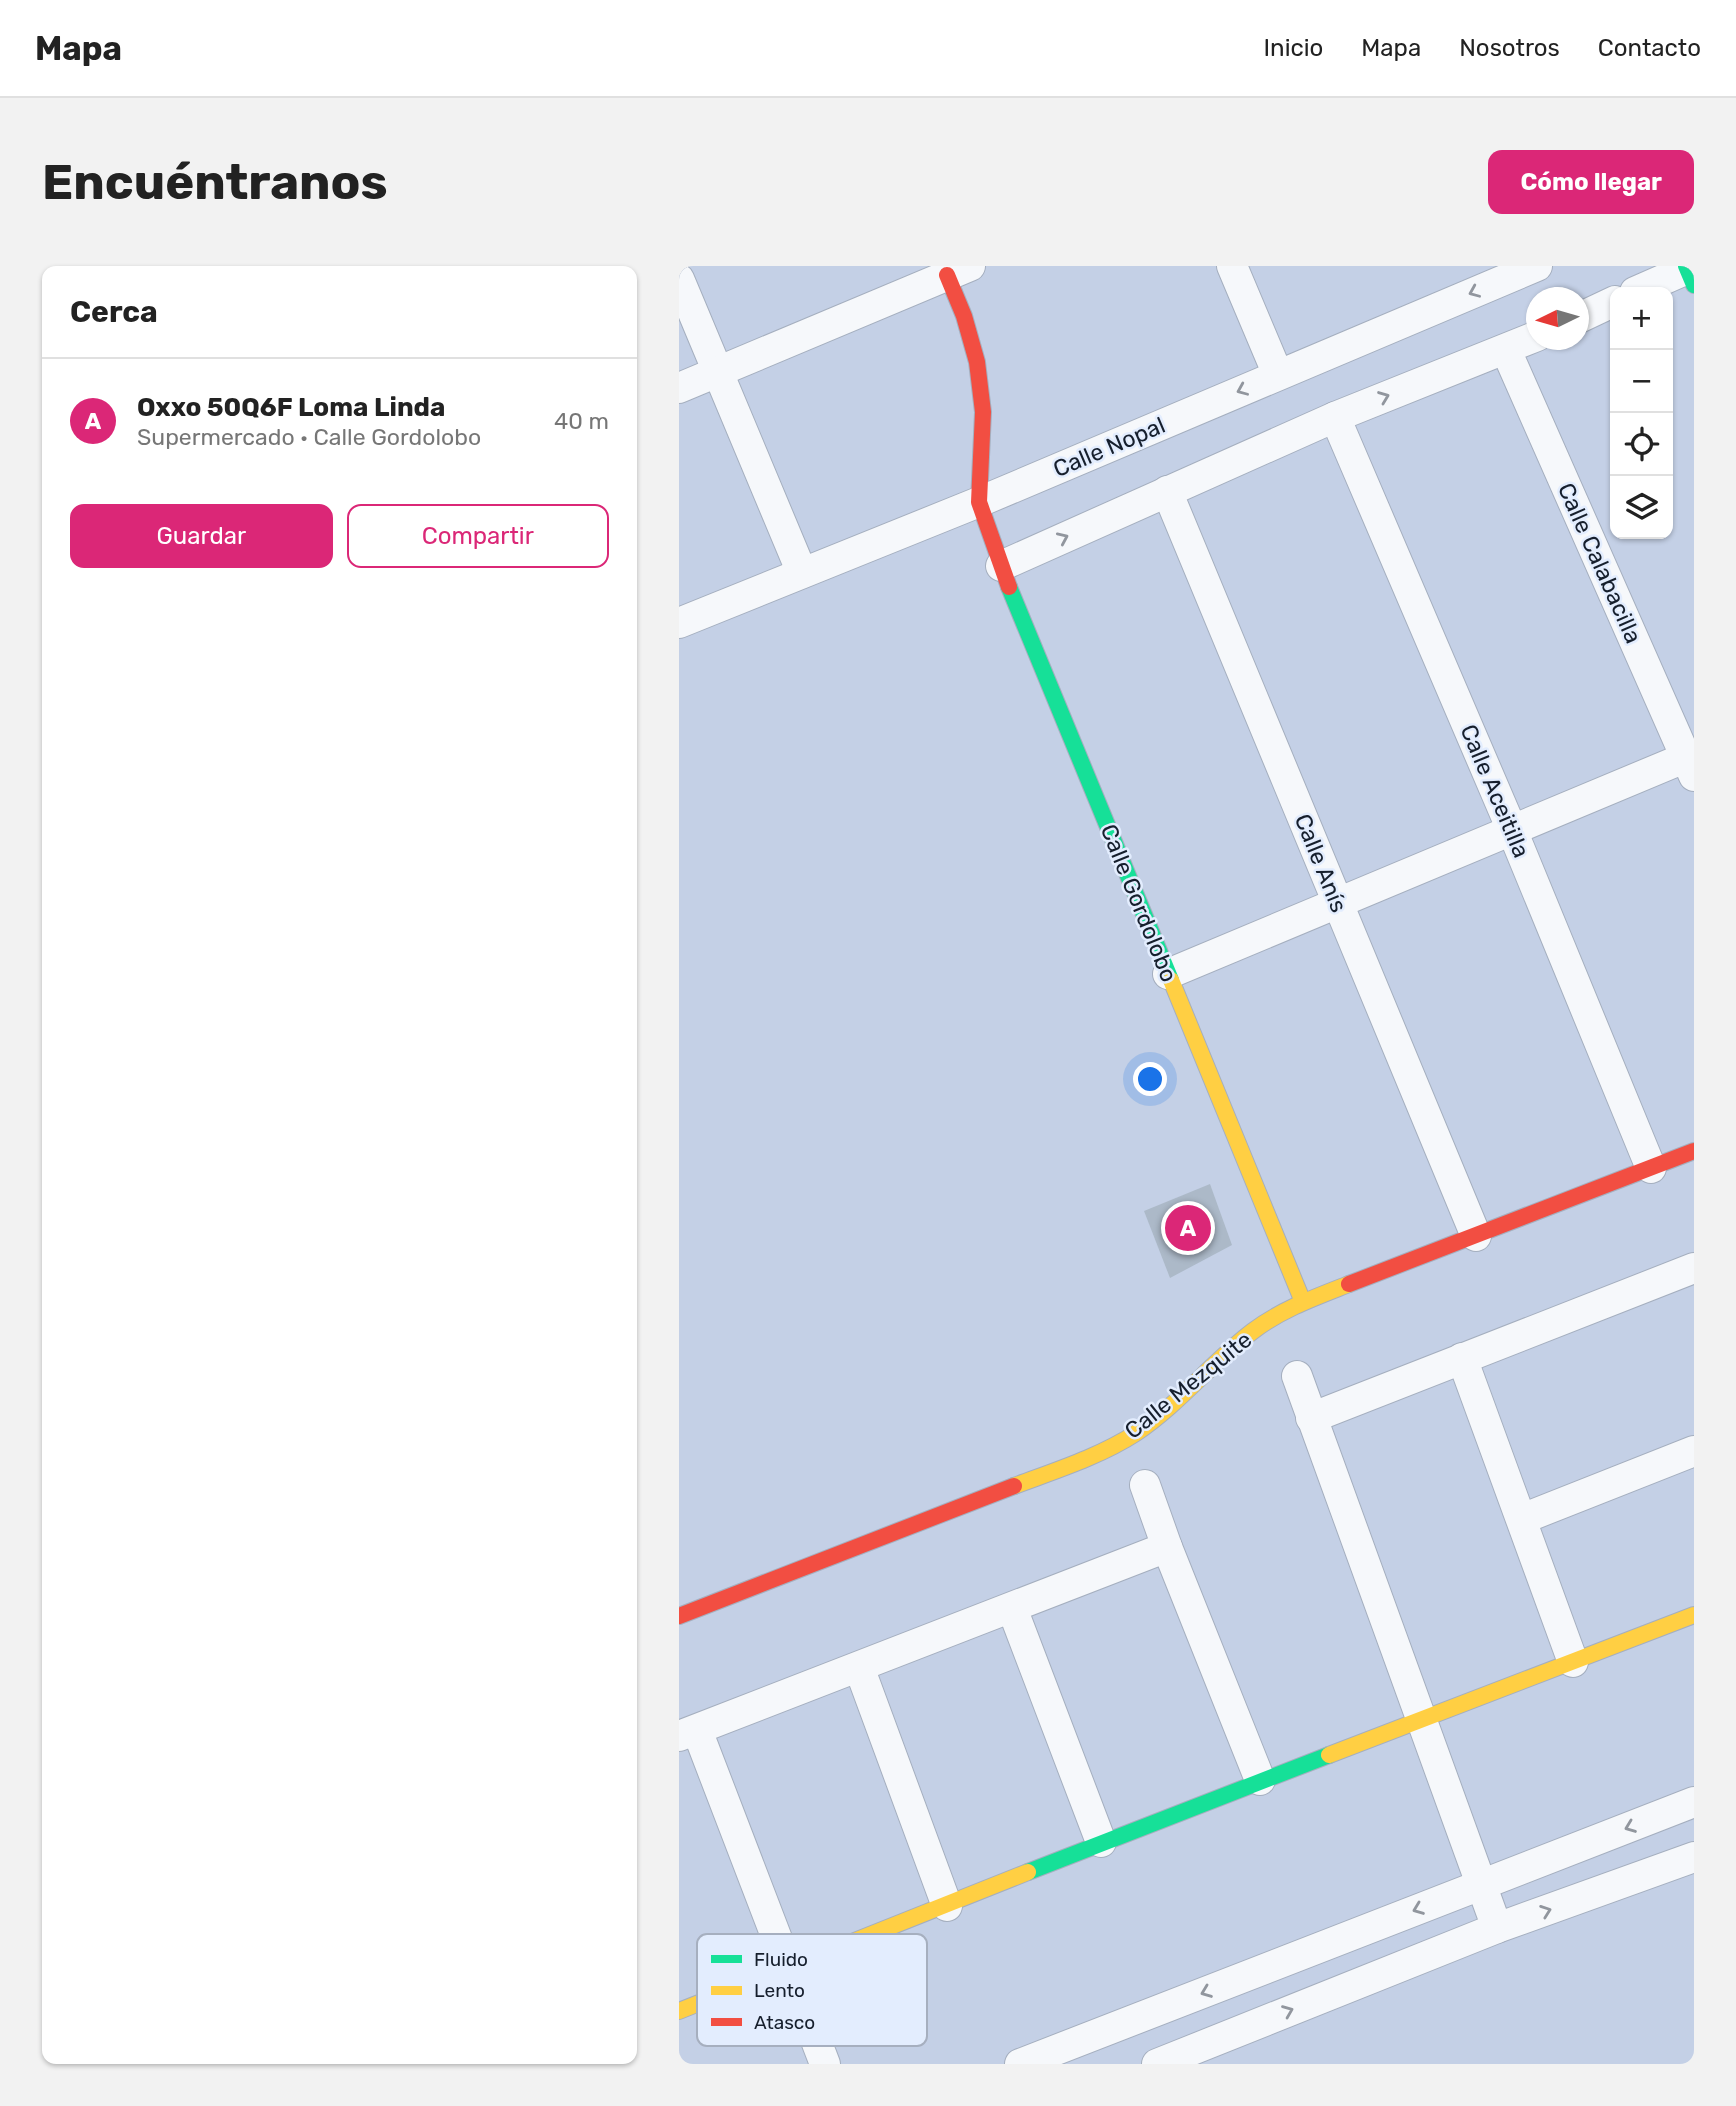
<!DOCTYPE html>
<html lang="es">
<head>
<meta charset="utf-8">
<style>
	:root { --surface:#fff; --page:#f2f2f2; --text:#222; --muted:#767676; --line:#e0e0e0; --accent:#db2777 }
	body { margin:0; font-family:Rubik,sans-serif; background:var(--page); color:var(--text) }
	.controls { position:absolute; right:21px; top:21px; display:grid; overflow:hidden; border-radius:14px; box-shadow:0 2px 5px #0004 }
	.controls button { width:63px; height:63px; display:grid; place-items:center; padding:0; border:0; border-bottom:2px solid var(--line); background:var(--surface); color:var(--text); font:35px sans-serif }
	.compass { position:absolute; left:847px; top:21px; width:63px; height:63px; border-radius:50%; background:var(--surface); box-shadow:0 2px 5px #0004; rotate:265deg }
	.you { position:absolute; left:472px; top:814px; width:24px; height:24px; margin:-18px; border:5px solid #fff; border-radius:50%; background:#1a73e8; box-shadow:0 0 0 10px #1a73e833 }
	.badge { display:grid; place-items:center; width:46px; height:46px; border-radius:50%; background:var(--accent); color:#fff; font-size:23px; font-weight:700 }
	.pin { position:absolute; translate:-50% -50%; border:4px solid #fff; box-shadow:0 2px 7px #0006 }
	.list { margin:0; padding:0; list-style:none }
	h2 { display:flex; justify-content:space-between; align-items:center; height:91px; margin:0; padding:0 28px; font-size:30px }
	h2 small { font-size:23px; font-weight:400; color:var(--muted) }
	.list li { display:grid; grid-template-columns:46px 1fr auto; gap:21px; align-items:center; box-sizing:border-box; height:126px; padding:0 28px; border-top:2px solid var(--line) }
	.list b { display:block; font-size:26px; white-space:nowrap }
	.list p { margin:0; font-size:23px; white-space:nowrap; color:var(--muted) }
	.list em { font-size:23px; font-style:normal; color:var(--muted) }
	.actions { display:flex; gap:14px; padding:21px 28px }
	.actions a { flex:1; padding:16px 0; border:2px solid var(--accent); border-radius:14px; text-align:center; font-size:24px; color:var(--accent) }
	.actions .main { background:var(--accent); color:#fff }
	.icon { flex:none; width:38px; height:38px; fill:none; stroke:currentColor; stroke-width:2; stroke-linecap:round; stroke-linejoin:round }
	.map { position:relative; flex:none; width:1015px; height:1798px; overflow:hidden; border-radius:14px }
	header { display:flex; align-items:center; gap:42px; box-sizing:border-box; height:98px; padding:0 35px; background:var(--surface); border-bottom:2px solid var(--line) }
	header strong { font-size:33px }
	nav { display:flex; gap:38px; margin-inline-start:auto; font-size:24px }
	.intro { display:flex; align-items:center; justify-content:space-between; box-sizing:border-box; height:168px; padding:0 42px }
	h1 { margin:0; font-size:49px }
	.button { padding:18px 32px; border-radius:14px; background:var(--accent); color:#fff; font-size:24px; font-weight:700 }
	main { display:flex; gap:42px; padding:0 42px }
	aside { flex:1; background:var(--surface); border-radius:14px; box-shadow:0 2px 5px #0004 }
	.map>svg:first-child { display:block }
	.building { fill:#acb9c8 }
	.lines { fill:none; stroke-linecap:round; stroke-linejoin:round }
	.street-casing { stroke:#a5afbf; stroke-width:32 }
	.fast-casing { stroke:#a5afbf; stroke-width:18 }
	.slow-casing { stroke:#a5afbf; stroke-width:18 }
	.jam-casing { stroke:#a5afbf; stroke-width:18 }
	.street { stroke:#f6f8fb; stroke-width:30 }
	.fast { stroke:#16e098; stroke-width:16 }
	.slow { stroke:#ffcf43; stroke-width:16 }
	.jam { stroke:#f24e42; stroke-width:16 }
	.oneway { stroke:#91969e }
	.labels { text-anchor:middle; dominant-baseline:central; stroke-width:5; stroke-linejoin:round; paint-order:stroke }
	.street-label { font-size:23px; fill:#161f2d; stroke:#e3edfe }
	.key { fill:#e3edfe; stroke:#a6afbf; stroke-width:2 }
	.key-label { font-size:19px; fill:#161f2d }
</style>
</head>
<body>
<header>
<strong>Mapa</strong>
<nav><a>Inicio</a><a>Mapa</a><a>Nosotros</a><a>Contacto</a></nav>
</header>
<div class="intro"><h1>Encuéntranos</h1><a class="button">Cómo llegar</a></div>
<main>
<aside>
<h2>Cerca<small></small></h2>
<ul class="list">
<li><span class="badge">A</span><div><b>Oxxo 50Q6F Loma Linda</b><p>Supermercado · Calle Gordolobo</p></div><em>40 m</em></li>
</ul>
<div class="actions"><a class="main">Guardar</a><a>Compartir</a></div>
</aside>
<div class="map">
<svg width="1015" height="1798" viewBox="0 0 1015 1798">
	<rect width="100%" height="100%" fill="#c4d0e6"/>
	<path class="building" d="M531,918L553,979L491,1012L465,945Z"/>
	<g class="lines">
		<g class="street-casing">
			<g id="street">
				<path d="M553,0L599,109"/>
				<path d="M0,13L123,307"/>
				<path d="M956,26L1015,0"/>
				<path d="M900,52L936,35"/>
				<path d="M827,84L1015,510"/>
				<path d="M0,122L291,0"/>
				<path d="M656,151L833,564L972,902"/>
				<path d="M488,225L797,970"/>
				<path d="M322,300L656,151L858,70"/>
				<path d="M0,357L300,236L858,0"/>
				<path d="M489,708L1015,488"/>
				<path d="M783,1092L894,1396"/>
				<path d="M618,1110L818,1662"/>
				<path d="M632,1152L1015,1002"/>
				<path d="M466,1219L488,1281L581,1514"/>
				<path d="M843,1253L1015,1185"/>
				<path d="M333,1342L422,1576"/>
				<path d="M180,1401L268,1640"/>
				<path d="M18,1464L146,1798"/>
				<path d="M0,1470L488,1281"/>
				<path d="M341,1798L1015,1536"/>
				<path d="M478,1798L818,1662L1015,1591"/>
			</g>
		</g>
		<g class="fast-casing">
			<g id="fast">
				<path d="M1007,0L1015,19"/>
				<path d="M330,321L492,714"/>
				<path d="M349,1606L650,1489"/>
			</g>
		</g>
		<g class="slow-casing">
			<g id="slow">
				<path d="M492,714L624,1036"/>
				<path d="M335,1220C375,1205 420,1191 457,1167C500,1138 533,1096 574,1065C603,1043 637,1031 670,1018"/>
				<path d="M650,1489L1015,1349"/>
				<path d="M0,1745L349,1606"/>
			</g>
		</g>
		<g class="jam-casing">
			<g id="jam">
				<path d="M268,9L285,50L298,96L304,146L300,236L330,321"/>
				<path d="M670,1018L1015,885"/>
				<path d="M0,1350L335,1220"/>
			</g>
		</g>
		<use href="#street" class="street"/>
		<use href="#fast" class="fast"/>
		<use href="#slow" class="slow"/>
		<use href="#jam" class="jam"/>
	</g>
	<defs><path id="oneway-chevron" d="M-2-3.5L2.5 0L-2 3.5" fill="none" stroke-width="1.6" stroke-linecap="round" stroke-linejoin="round" transform="scale(1.75)"/></defs>
	<g class="oneway">
		<use href="#oneway-chevron" transform="translate(795 26) rotate(157)"/>
		<use href="#oneway-chevron" transform="translate(563 124) rotate(157)"/>
		<use href="#oneway-chevron" transform="translate(705 131) rotate(-21)"/>
		<use href="#oneway-chevron" transform="translate(384 272) rotate(-24)"/>
		<use href="#oneway-chevron" transform="translate(951 1561) rotate(159)"/>
		<use href="#oneway-chevron" transform="translate(739 1643) rotate(159)"/>
		<use href="#oneway-chevron" transform="translate(867 1645) rotate(-20)"/>
		<use href="#oneway-chevron" transform="translate(527 1726) rotate(159)"/>
		<use href="#oneway-chevron" transform="translate(609 1745) rotate(-22)"/>
	</g>
	<g class="labels">
		<g class="street-label">
			<text transform="translate(430 181) rotate(-23)">Calle Nopal</text>
			<text transform="translate(921 297) rotate(66)">Calle Calabacilla</text>
			<text transform="translate(816 525) rotate(67)">Calle Aceitilla</text>
			<text transform="translate(642 597) rotate(68)">Calle Anís</text>
			<text transform="translate(460 637) rotate(68)">Calle Gordolobo</text>
			<text transform="translate(509 1119) rotate(-39)">Calle Mezquite</text>
		</g>
	</g>
	<rect x="18" y="1668" width="230" height="112" rx="10" class="key"/>
	<rect x="32" y="1689" width="31" height="8" fill="#16e098"/>
	<rect x="32" y="1720" width="31" height="9" fill="#ffcf43"/>
	<rect x="32" y="1752" width="31" height="8" fill="#f24e42"/>
	<g class="key-label">
		<text x="75" y="1700">Fluido</text>
		<text x="75" y="1731">Lento</text>
		<text x="75" y="1763">Atasco</text>
	</g>
</svg>
<div class="controls">
<button>+</button>
<button>−</button>
<button><svg class="icon" aria-label="locate" viewBox="0 0 24 24"><circle cx="12" cy="12" r="6"/><path d="M12 2v4M12 18v4M2 12h4M18 12h4"/></svg></button>
<button><svg class="icon" aria-label="layers" viewBox="0 0 24 24"><path d="M12 4l9 5-9 5-9-5zM3 14l9 5 9-5"/></svg></button>
</div>
<svg class="compass" viewBox="-18 -18 36 36"><path d="M0-13l5 13h-10z" fill="#e53935"/><path d="M0 13l5-13h-10z" fill="#767676"/></svg>
<div class="you"></div>
<div class="pin badge" style="left:509px;top:962px">A</div>
</div>
</main>
</body>
</html>
